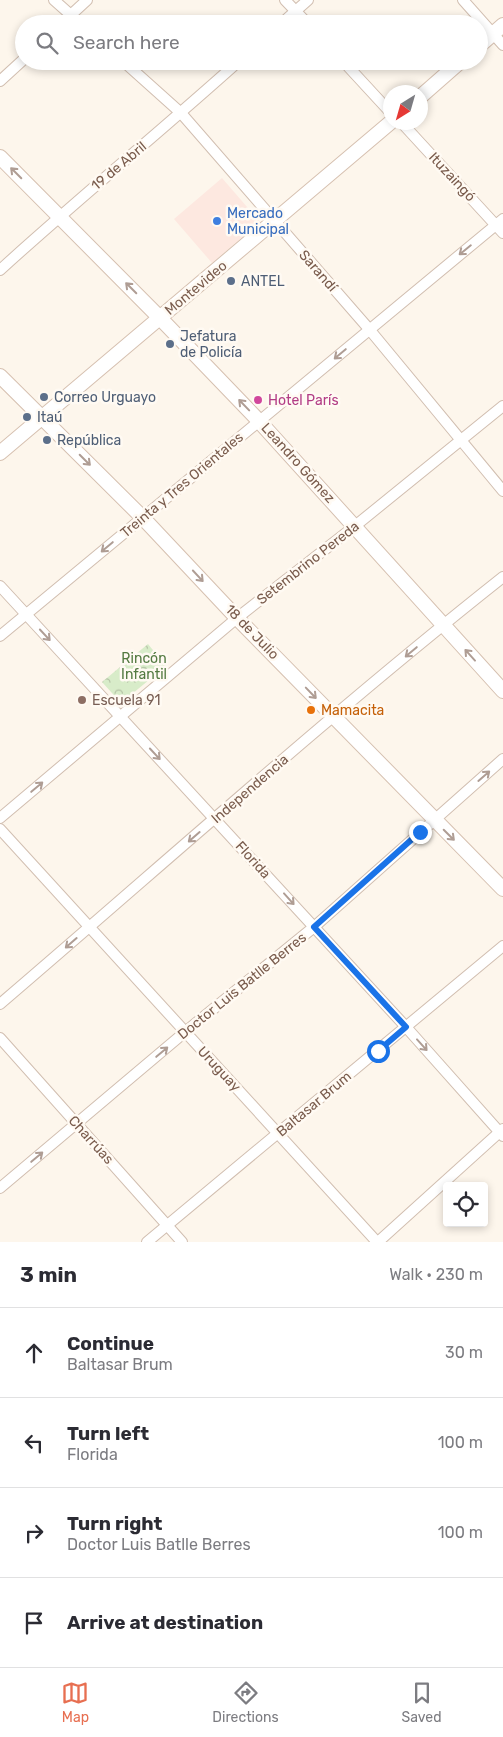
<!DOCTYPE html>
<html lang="en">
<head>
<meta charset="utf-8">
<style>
	:root { --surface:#fff; --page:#f7f7f7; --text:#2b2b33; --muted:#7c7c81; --line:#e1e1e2; --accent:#e76f51 }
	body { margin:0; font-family:Rubik,sans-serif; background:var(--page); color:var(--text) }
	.controls { position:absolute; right:15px; bottom:15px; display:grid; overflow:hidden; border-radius:5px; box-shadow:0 2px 8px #0003 }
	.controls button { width:45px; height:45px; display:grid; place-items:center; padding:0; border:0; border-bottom:1px solid var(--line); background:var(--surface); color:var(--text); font:25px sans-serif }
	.compass { position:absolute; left:383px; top:85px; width:45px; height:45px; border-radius:50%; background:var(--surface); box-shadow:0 2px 8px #0003; rotate:217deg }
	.stop { position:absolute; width:15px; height:15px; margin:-11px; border:4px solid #1a73e8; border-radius:50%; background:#fff }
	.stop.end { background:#1a73e8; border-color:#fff; box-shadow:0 1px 5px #0008 }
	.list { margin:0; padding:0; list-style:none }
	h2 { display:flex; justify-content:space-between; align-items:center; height:65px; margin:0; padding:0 20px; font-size:21px }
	h2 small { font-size:16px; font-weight:400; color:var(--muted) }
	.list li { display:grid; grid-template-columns:32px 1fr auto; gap:15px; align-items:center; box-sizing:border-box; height:90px; padding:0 20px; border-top:1px solid var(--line) }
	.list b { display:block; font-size:19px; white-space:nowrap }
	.list p { margin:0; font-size:16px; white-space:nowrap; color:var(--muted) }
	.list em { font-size:16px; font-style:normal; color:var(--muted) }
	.icon { flex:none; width:28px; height:28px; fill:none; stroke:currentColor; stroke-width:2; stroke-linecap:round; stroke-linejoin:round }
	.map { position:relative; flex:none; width:503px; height:1242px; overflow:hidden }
	.search { position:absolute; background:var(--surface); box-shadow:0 2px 8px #0003; left:15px; right:15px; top:15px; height:55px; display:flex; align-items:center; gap:12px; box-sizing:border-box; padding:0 18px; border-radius:28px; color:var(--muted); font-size:19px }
	.sheet { height:425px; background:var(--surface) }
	nav { display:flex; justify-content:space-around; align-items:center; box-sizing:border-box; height:70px; border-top:1px solid var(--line); background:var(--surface); font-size:14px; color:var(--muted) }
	nav a { display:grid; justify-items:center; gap:2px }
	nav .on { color:var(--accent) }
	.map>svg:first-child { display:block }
	.commercial { fill:#fde8e0 }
	.park { fill:url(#park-crowns) }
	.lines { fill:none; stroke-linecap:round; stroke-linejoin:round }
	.street-casing { stroke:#d1beb0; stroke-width:12 }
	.secondary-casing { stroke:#d6c0b0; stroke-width:16 }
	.street { stroke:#fff; stroke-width:10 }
	.secondary { stroke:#fff; stroke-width:14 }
	.oneway { stroke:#af9d94 }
	.route { stroke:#1a73e8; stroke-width:6 }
	.shop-dot { fill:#3f7fe0; stroke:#fffaf3; stroke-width:2 }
	.service-dot { fill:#5c6f8a; stroke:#fffaf3; stroke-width:2 }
	.hotel-dot { fill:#d1479c; stroke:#fffaf3; stroke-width:2 }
	.education-dot { fill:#8d6e63; stroke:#fffaf3; stroke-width:2 }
	.food-dot { fill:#e8710a; stroke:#fffaf3; stroke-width:2 }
	.labels { text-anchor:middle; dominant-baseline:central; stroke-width:5; stroke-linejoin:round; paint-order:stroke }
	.street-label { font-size:14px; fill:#7a5c4d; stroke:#fffaf3 }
	.shop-label { font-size:14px; fill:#366cbe; stroke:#fffaf3; text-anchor:start }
	.service-label { font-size:14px; fill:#4e5e75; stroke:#fffaf3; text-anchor:start }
	.hotel-label { font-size:14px; fill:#b23c85; stroke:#fffaf3; text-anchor:start }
	.park-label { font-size:14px; fill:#537a41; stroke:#fffaf3 }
	.education-label { font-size:14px; fill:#785e54; stroke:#fffaf3; text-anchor:start }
	.food-label { font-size:14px; fill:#c56008; stroke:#fffaf3; text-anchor:start }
</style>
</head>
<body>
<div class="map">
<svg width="503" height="1242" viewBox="0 0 503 1242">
	<defs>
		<pattern id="park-crowns" width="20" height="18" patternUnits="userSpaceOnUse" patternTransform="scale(1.25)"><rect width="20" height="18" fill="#d8ecc9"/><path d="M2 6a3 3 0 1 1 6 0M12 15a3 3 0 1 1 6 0" fill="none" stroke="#b4c2a5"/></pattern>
	</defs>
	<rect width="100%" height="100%" fill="#fdf6ec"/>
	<path class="commercial" d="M222,178L260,222L212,263L174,219Z"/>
	<path class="park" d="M148,644L166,666L121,703L102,682Z"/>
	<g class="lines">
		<g class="street-casing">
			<g id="street">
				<path d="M54,0L81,24"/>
				<path d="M285,0L308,24"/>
				<path d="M463,0L503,45"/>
				<path d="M61,24L87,0"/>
				<path d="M281,24L308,0"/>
				<path d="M123,61L181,113L369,329L503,491"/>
				<path d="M343,61L390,112"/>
				<path d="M0,81L24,59"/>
				<path d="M401,122L503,233"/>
				<path d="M0,270C78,199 160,132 239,61"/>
				<path d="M0,586L406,1027L503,1136"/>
				<path d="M0,636L503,219"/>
				<path d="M0,818L237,618L355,526L503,406"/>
				<path d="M0,829L377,1242"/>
				<path d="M0,1004C167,861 330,714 503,577"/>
				<path d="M0,1038L182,1242"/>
				<path d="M0,1188L185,1032L314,927L503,759"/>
				<path d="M147,1242L503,946"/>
				<path d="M378,1242L503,1129"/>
			</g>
		</g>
		<g class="secondary-casing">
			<g id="secondary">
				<path d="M479,46L503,25"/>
				<path d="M420,97L461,61"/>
				<path d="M0,157L160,318L259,421L503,691"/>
				<path d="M0,376L143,518L237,618L503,889"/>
				<path d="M0,453L391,122"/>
			</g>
		</g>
		<use href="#street" class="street"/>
		<use href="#secondary" class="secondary"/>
	</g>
	<defs><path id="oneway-shaft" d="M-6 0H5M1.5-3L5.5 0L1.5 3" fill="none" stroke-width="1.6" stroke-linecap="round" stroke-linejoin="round" transform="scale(1.25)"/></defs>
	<g class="oneway">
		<use href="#oneway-shaft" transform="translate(16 173) rotate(-135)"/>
		<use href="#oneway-shaft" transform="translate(465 250) rotate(141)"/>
		<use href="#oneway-shaft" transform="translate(131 288) rotate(-135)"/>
		<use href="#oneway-shaft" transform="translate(340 354) rotate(140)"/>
		<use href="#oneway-shaft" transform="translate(244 405) rotate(-134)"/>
		<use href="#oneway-shaft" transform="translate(85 460) rotate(45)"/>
		<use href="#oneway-shaft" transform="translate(107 547) rotate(140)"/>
		<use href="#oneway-shaft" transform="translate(198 576) rotate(47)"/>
		<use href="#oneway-shaft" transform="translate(45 635) rotate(47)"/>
		<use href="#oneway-shaft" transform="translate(411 652) rotate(140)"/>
		<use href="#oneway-shaft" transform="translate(470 655) rotate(-132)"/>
		<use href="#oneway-shaft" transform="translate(311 693) rotate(46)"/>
		<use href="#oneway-shaft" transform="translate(155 754) rotate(47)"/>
		<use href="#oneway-shaft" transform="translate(484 776) rotate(-41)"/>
		<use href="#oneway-shaft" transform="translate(37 787) rotate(-40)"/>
		<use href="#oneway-shaft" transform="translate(449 835) rotate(45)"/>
		<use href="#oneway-shaft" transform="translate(194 837) rotate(139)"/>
		<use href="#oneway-shaft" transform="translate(289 899) rotate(48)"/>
		<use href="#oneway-shaft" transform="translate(71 943) rotate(139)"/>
		<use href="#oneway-shaft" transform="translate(422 1045) rotate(48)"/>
		<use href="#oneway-shaft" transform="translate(162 1052) rotate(-40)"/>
		<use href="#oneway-shaft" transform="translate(37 1157) rotate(-40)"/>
	</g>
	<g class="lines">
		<path class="route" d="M378,1051L406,1027L314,927L420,832"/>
	</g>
	<circle class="shop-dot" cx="217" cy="221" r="5"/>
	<g class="service-dot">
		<circle cx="231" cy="281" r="5"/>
		<circle cx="170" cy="344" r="5"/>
		<circle cx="44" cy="397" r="5"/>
		<circle cx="27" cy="417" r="5"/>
		<circle cx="47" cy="440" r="5"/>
	</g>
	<circle class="hotel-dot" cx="258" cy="400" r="5"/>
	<circle class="education-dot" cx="82" cy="700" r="5"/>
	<circle class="food-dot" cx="311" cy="710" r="5"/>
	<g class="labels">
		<g class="street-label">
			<text transform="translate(119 166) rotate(-40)">19 de Abril</text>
			<text transform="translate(452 177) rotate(47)">Ituzaingó</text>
			<text transform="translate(318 271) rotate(49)">Sarandí</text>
			<text transform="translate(196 288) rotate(-40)">Montevideo</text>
			<text transform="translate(298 463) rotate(48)">Leandro Gómez</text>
			<text transform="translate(182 485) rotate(-40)">Treinta y Tres Orientales</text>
			<text transform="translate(308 563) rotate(-38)">Setembrino Pereda</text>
			<text transform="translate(252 632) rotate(46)">18 de Julio</text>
			<text transform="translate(250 789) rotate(-41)">Independencia</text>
			<text transform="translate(253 860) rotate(48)">Florida</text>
			<text transform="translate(242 986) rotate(-39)">Doctor Luis Batlle Berres</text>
			<text transform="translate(219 1069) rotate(47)">Uruguay</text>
			<text transform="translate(314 1104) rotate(-40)">Baltasar Brum</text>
			<text transform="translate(91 1140) rotate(48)">Charrúas</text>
		</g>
		<g class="shop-label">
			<text x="227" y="213">Mercado<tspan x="227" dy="16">Municipal</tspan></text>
		</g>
		<g class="service-label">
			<text x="241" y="281">ANTEL</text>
			<text x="180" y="336">Jefatura<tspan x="180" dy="16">de Policía</tspan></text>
			<text x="54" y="397">Correo Urguayo</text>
			<text x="37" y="417">Itaú</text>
			<text x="57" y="440">República</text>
		</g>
		<g class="hotel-label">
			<text x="268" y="400">Hotel París</text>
		</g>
		<g class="park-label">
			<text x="144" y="658">Rincón<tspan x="144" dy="16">Infantil</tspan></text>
		</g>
		<g class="education-label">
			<text x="92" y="700">Escuela 91</text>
		</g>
		<g class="food-label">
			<text x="321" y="710">Mamacita</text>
		</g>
	</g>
</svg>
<div class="controls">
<button><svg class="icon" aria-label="locate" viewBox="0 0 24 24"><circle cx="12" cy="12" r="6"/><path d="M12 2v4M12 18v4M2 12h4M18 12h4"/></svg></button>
</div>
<svg class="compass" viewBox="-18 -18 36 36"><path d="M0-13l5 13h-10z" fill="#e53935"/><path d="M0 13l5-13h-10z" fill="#7c7c81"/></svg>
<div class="stop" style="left:378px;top:1051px"></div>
<div class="stop end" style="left:420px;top:832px"></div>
<div class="search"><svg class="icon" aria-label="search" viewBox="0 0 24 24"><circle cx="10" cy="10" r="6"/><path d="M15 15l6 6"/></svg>Search here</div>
</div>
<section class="sheet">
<h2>3 min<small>Walk · 230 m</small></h2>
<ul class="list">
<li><svg class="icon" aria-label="ahead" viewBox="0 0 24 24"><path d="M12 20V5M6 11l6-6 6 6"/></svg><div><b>Continue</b><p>Baltasar Brum</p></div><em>30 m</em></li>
<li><svg class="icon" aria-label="left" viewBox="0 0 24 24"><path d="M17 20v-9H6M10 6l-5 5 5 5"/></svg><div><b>Turn left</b><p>Florida</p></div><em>100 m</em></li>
<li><svg class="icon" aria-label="right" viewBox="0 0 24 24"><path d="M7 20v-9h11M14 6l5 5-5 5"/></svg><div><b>Turn right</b><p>Doctor Luis Batlle Berres</p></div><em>100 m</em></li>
<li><svg class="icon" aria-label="arrive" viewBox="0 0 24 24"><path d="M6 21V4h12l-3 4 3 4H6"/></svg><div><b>Arrive at destination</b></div></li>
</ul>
</section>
<nav>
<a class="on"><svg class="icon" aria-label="map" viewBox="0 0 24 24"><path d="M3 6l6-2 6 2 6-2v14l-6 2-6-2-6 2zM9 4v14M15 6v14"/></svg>Map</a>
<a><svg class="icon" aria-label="directions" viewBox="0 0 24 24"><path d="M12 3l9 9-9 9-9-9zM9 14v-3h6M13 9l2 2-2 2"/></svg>Directions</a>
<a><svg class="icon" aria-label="saved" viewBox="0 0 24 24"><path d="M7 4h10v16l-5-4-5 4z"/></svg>Saved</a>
</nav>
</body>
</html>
